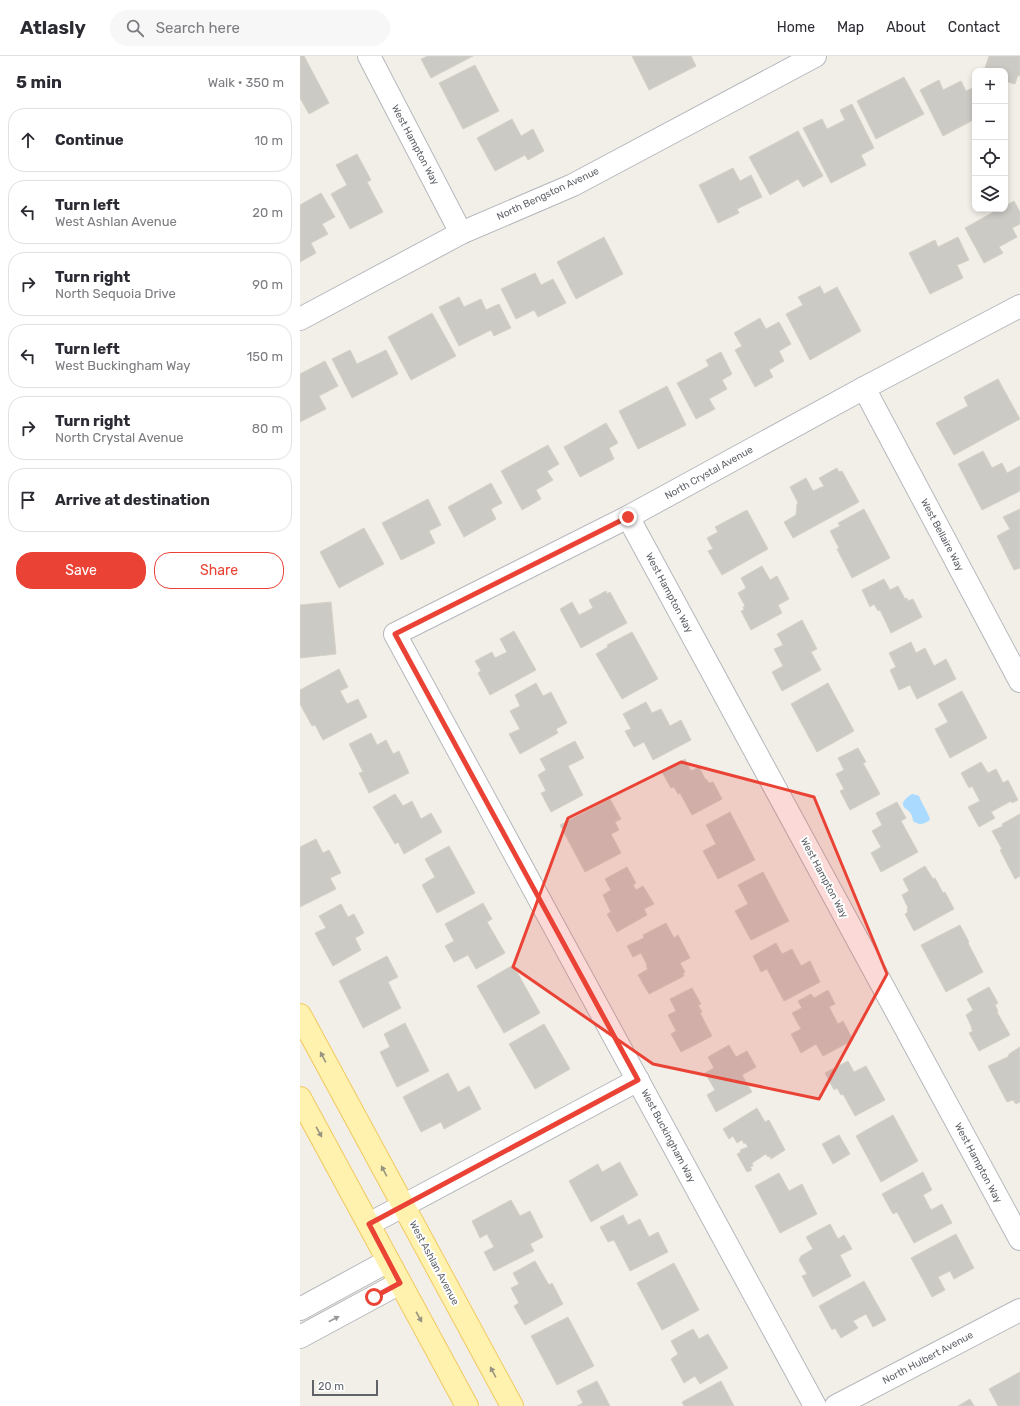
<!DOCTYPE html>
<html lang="en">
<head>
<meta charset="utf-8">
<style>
	:root { --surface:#fff; --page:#f7f7f7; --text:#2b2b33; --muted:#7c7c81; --line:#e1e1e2; --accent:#ea4335 }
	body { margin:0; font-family:Rubik,sans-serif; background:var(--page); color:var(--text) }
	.controls { position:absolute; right:12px; top:12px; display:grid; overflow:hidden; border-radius:8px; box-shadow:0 2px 6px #0003 }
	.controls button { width:36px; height:36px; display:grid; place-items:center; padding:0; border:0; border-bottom:1px solid var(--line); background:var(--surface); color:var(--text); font:20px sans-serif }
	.scale { position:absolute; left:12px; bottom:10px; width:66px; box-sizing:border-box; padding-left:4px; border:2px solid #5f6368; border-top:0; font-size:11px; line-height:14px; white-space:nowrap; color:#5f6368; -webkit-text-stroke:3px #fff; paint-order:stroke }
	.stop { position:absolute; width:12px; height:12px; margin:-9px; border:3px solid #ea4335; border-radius:50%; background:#fff }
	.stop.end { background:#ea4335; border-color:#fff; box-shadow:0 1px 4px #0008 }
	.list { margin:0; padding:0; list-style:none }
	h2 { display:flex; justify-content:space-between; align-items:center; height:52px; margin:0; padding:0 16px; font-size:17px }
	h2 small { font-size:13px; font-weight:400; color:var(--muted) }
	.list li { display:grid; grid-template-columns:26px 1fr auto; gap:12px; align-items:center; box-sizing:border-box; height:64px; margin:0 8px 8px; padding:0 8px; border:1px solid var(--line); border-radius:16px }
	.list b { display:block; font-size:15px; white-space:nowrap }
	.list p { margin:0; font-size:13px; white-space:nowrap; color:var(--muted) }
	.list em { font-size:13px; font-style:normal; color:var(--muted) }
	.actions { display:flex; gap:8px; padding:12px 16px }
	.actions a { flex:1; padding:9px 0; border:1px solid var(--accent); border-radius:16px; text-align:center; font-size:14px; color:var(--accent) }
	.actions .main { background:var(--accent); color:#fff }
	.icon { flex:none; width:22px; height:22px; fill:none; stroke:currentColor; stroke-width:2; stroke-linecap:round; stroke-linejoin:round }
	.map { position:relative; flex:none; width:720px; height:1350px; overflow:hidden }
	header { display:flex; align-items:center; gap:24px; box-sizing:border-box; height:56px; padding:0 20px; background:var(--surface); border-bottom:1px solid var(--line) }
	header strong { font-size:19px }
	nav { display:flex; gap:22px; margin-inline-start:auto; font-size:14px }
	.search { width:280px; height:36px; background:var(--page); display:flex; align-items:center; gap:10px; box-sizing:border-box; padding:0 14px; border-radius:22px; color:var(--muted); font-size:15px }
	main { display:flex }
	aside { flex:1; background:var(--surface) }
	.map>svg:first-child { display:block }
	.water { fill:#aadaff }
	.building { fill:#cccac5; stroke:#d6d1c6 }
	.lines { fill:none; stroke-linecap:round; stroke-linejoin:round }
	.minor-casing { stroke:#b5b8bc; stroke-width:24 }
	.primary-casing { stroke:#f2c960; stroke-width:24 }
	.minor { stroke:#fff; stroke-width:22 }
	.primary { stroke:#fff2af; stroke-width:22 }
	.oneway { fill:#979581 }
	.oneway2 { fill:#979a9d }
	.route { stroke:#ea4335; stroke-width:5 }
	.marked { fill:#ea4335; fill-opacity:0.2; stroke:#ea4335; stroke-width:3; stroke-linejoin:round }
	.labels { text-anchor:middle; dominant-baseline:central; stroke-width:4; stroke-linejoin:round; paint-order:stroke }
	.street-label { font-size:10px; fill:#5f6368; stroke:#fff }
</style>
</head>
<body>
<header>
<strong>Atlasly</strong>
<div class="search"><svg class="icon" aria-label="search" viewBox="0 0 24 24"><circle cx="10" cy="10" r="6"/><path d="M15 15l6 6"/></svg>Search here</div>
<nav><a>Home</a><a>Map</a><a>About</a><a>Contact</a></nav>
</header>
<main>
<aside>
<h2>5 min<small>Walk · 350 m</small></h2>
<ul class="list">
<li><svg class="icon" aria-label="ahead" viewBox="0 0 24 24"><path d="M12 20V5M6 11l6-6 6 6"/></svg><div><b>Continue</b></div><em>10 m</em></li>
<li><svg class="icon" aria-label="left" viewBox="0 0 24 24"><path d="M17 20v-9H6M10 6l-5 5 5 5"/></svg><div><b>Turn left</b><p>West Ashlan Avenue</p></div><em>20 m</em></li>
<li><svg class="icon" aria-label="right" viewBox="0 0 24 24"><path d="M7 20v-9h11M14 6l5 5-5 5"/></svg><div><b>Turn right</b><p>North Sequoia Drive</p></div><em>90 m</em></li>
<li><svg class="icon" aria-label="left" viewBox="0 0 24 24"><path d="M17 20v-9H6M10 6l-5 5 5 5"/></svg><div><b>Turn left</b><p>West Buckingham Way</p></div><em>150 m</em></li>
<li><svg class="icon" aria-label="right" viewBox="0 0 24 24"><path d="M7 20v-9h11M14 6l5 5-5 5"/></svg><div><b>Turn right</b><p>North Crystal Avenue</p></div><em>80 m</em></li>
<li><svg class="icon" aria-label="arrive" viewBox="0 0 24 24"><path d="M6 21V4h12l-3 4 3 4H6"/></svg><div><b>Arrive at destination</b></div></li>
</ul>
<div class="actions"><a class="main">Save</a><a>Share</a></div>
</aside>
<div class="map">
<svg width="720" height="1350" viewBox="0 0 720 1350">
	<rect width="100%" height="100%" fill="#f1efe8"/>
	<path class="water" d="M613,738L619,740C621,746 630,760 630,764C624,768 620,770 613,765C612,753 605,755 603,749C602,745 609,739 613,738Z"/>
	<g class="building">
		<path d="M0,0H4L29,47L9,58L0,42Z"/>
		<path d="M128,0H173L131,22L121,3Z"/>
		<path d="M332,0H391L396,10L349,34Z"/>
		<path d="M689,0H720V20L718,19L715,28L705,25V15H684Z"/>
		<path d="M175,9L199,55L163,73L139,27Z"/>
		<path d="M604,21L624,58L576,83L557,45Z"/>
		<path d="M639,24L643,34L661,25L666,35L675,31V63L643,80L620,34Z"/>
		<path d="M552,48L574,92L561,99L566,109L531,127L503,72L522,63L527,73L545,64L540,54Z"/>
		<path d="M212,63L221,80L233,73L244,95L228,104L225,99L195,115L177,82Z"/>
		<path d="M498,75L523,120L503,131L498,123L470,139L449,101Z"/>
		<path d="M57,98L71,124L67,126L83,156L50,173L31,138L47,129L36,109Z"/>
		<path d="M433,112L440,125L451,119L462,141L437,153L439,157L418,167L399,129Z"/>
		<path d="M21,137L35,161L22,168L28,178L11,187L16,197L0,206V149Z"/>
		<path d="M714,145L720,156V168L712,172L717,181L699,191L703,197L684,207L665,172L699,153H705V150Z"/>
		<path d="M304,181L323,218L276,243L257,206Z"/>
		<path d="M658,181L669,204L657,209L663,222L630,238L609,197L635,184L638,191Z"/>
		<path d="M235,217L241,229L253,223L266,247L238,261L234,254L216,263L201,233Z"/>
		<path d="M520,230L524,238L537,231L561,275L510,304L486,258L503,249L498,241Z"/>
		<path d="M159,241L164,251L181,243L186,254L199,248L211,272L194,280L191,274L159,290L139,251Z"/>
		<path d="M132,257L156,300L111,324L88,281Z"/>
		<path d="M460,262L466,273L479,266L491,288L479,295L484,305L469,314L473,321L455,331L435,294L442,290L434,277Z"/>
		<path d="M50,294L57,308L86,294L98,318L52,342L32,303Z"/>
		<path d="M421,296L432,318L422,324L427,333L409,343L415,353L396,363L377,327L409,310L406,304Z"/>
		<path d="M25,305L38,330L19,340L26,353L0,366V318Z"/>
		<path d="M698,323L720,363L654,399L636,367L668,350L664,341Z"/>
		<path d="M367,330L386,369L338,393L319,355Z"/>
		<path d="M306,367L318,387L309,392L314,403L280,421L264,391Z"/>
		<path d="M248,389L259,408L247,415L253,424L236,434L241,443L222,454L201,415Z"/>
		<path d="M683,395L692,412L702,407L707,417L720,410V435L682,454L658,408Z"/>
		<path d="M537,412L539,416L542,415L559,446L493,482L484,466L496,459L497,448L498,447L490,431L506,422L513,435L524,430L519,422Z"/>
		<path d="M191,427L202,447L191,453L196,463L164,481L148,451Z"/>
		<path d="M128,443L141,469L129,475L135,487L101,504L82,467Z"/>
		<path d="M564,453L590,502L552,522L537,493L539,492L530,475L540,470L538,467Z"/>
		<path d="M720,453V512L714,514L697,480L710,473L703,461Z"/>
		<path d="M447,454L468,493L422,519L408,495L413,493L407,482L418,476L415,471Z"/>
		<path d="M64,472L84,508L39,532L20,496Z"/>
		<path d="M462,510L470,524L477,520L489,543L478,549L482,557L451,574L441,555L444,554L443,551L445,550L438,537L446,532L441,522Z"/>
		<path d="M584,523L590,534L598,530L605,543L607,542L608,545L613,543L622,561L591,577L580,554L578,555L574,548L570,551L562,534Z"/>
		<path d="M306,535L307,538L310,536L327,567L281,592L260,553L272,546L279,559L293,552L289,544Z"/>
		<path d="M31,546L36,598L0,602V549Z"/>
		<path d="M502,564L517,593L511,596L521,614L482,635L472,616L483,610L474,593L483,589L477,578Z"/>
		<path d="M214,575L236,614L190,639L178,617L181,615L175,605L192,596L195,602L207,596L200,583Z"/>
		<path d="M332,576L358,623L322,643L296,598L308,591L307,589Z"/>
		<path d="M611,586L616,597L625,592L634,610L646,603L656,623L617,643L610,629L599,634L590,614L596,611L589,597Z"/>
		<path d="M39,613L48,631L40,635L47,648L58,643L67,661L23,684L15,669L12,670L0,648V634Z"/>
		<path d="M236,627L243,640L251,636L267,667L256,673L258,677L220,698L209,678L220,673L210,655L220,650L215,639Z"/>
		<path d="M528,627L554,675L517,696L491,648Z"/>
		<path d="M662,635L687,682L650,702L635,673L648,666L638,648Z"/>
		<path d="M346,646L352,657L361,653L370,670L381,664L391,684L353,704L344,686L334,691L325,675L331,673L323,658Z"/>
		<path d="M71,677L77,689L86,684L93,698L99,695L109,717L69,737L59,717L63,716L49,688Z"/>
		<path d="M275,685L284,702L268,710L283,739L251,756L241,737L246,735L238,719L246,714L240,703Z"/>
		<path d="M558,692L566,706L563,707L580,738L550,754L540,735L544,733L536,718L544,714L538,702Z"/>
		<path d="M385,703L391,715L399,711L405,723H406L409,727L413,726L422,743L392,759L380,737L378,738L374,731L371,732L362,716Z"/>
		<path d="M681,706L688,717L696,713L703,727L708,724L718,744L712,747L711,745L691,756L695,762L679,771L668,751L680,745L672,730L669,732L661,717Z"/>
		<path d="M95,738L103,750L112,745L121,763L131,757L142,776L104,798L98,786L95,788L73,751Z"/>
		<path d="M310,743L321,763L315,766L319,774L311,778L321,797L285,816L260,769Z"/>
		<path d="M597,746L606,762L601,765L618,796L581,816L571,797L581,791L572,775L582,769L576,757Z"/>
		<path d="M430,756L455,804L418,823L403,795L416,788L406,769Z"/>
		<path d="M720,758V820L715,823L700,794L702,793L692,775L703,770L702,768Z"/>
		<path d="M16,783L23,797L29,794L41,817L30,822L36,833L0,851V791Z"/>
		<path d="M149,790L175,837L137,857L122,829L135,821L125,803Z"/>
		<path d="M625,810L633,823L635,822L643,837L645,836L654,853L614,875L605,858L608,856L607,853L608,852L602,839L609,835L603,823Z"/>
		<path d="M327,811L336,827L333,829L336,834L343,830L354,848L344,853L347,859L317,876L307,858L311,856L303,839L311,834L305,823Z"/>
		<path d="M463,816L489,865L451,884L435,855L448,848L438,829Z"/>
		<path d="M183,847L192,863L187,866L205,897L176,913L168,899L154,906L145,890L154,885L145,868Z"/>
		<path d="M41,848L48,861L54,858L64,877L55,882L61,894L33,910L15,877L26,872L19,860Z"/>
		<path d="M366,867L374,882L378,879L390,902L380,907L385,916L383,917L384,920L349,938L338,919L348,913L346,910L347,909L341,897L333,901L327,890L344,882L343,879Z"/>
		<path d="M660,869L669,886L668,887L683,916L646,936L621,889Z"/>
		<path d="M476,887L482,898L492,893L501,910L510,905L520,926L484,945L467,913L461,916L453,900Z"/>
		<path d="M87,900L98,921L88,926L101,952L63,972L39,925Z"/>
		<path d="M213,909L240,957L204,977L177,930Z"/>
		<path d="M689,931L698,947L695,949L698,955L697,956L710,979L679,995L669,977L673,975L671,972H672L666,959L673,954L667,943Z"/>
		<path d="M392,932L401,948L398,949L402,956L400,957L412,980L381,996L371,978L376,975L368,959L376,955L370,943Z"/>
		<path d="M528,934L535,948L529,951L538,968L543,965L553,984L523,1000L516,988L501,997L491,978L501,973L492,957L502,952L498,945L511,938L514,942Z"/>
		<path d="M105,967L129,1015L97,1031L80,996L90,991L84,978Z"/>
		<path d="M244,968L270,1013L235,1033L209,988Z"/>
		<path d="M429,989L436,1001L447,995L456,1011L442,1019L452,1036L416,1056L407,1039L415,1034L405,1017L414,1012L408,1001Z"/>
		<path d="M720,991V1046L716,1048L713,1044L707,1046L688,1010L708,1001L709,998Z"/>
		<path d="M548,1005L554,1016L566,1010L585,1044L555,1060L543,1038L541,1039L537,1032L534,1034L525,1017Z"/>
		<path d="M148,1017L158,1036L169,1030L181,1053L144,1073L141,1066L121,1076L103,1041Z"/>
		<path d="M457,1052L465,1066L469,1064L485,1094L471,1103L470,1100L468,1101L466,1098L452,1107L453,1110L450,1111L452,1114L447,1116L437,1098L441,1096L440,1094L448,1091L445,1086L444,1088L442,1084L437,1087L433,1080L429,1083L423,1073Z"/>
		<path d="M593,1059L618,1105L581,1126L556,1080Z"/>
		<path d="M539,1079L550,1098L533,1108L522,1088Z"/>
		<path d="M320,1106L338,1139L291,1166L269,1125L298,1108L302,1116Z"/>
		<path d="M623,1116L632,1134L623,1139L631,1154L642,1148L652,1167L614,1187L597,1156L593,1158L582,1138Z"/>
		<path d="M479,1117L489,1135L502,1128L517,1158L480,1177L455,1130Z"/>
		<path d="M211,1144L220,1160L230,1155L243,1181L230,1188L234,1195L194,1215L184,1196L194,1191L187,1178L180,1182L172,1165Z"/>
		<path d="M323,1159L328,1169L340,1163L349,1181L358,1176L368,1196L330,1215L314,1184L308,1186L300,1171Z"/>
		<path d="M530,1168L538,1183L544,1179L552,1193L540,1199L551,1220L513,1241L502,1220L507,1218L499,1204L501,1200L513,1193L506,1181Z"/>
		<path d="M656,1178L674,1212L654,1223L650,1215L638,1221L645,1234L632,1241L611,1202Z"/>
		<path d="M235,1205L249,1229L252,1227L263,1248L225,1269L214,1250L219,1247L211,1232L219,1228L213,1217Z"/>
		<path d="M374,1207L399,1254L362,1274L337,1227Z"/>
		<path d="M564,1225L586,1264L573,1271L566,1258L553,1265L558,1272L541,1282L535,1272L532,1274L519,1250Z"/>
		<path d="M268,1261L294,1310L257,1329L231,1280Z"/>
		<path d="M393,1273L399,1283L408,1278L428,1312L400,1328L395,1320L384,1327L371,1303L378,1298L371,1285Z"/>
		<path d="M720,1316V1350H698L689,1333Z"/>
		<path d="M297,1325L310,1350H277L283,1347L277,1335Z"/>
		<path d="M421,1325L434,1350H384L382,1346Z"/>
		<path d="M670,1343L674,1350H658Z"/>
	</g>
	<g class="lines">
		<g class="minor-casing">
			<g id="minor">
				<path d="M69,0L161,177"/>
				<path d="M0,263L161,177L273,129L515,0"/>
				<path d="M564,332L720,625"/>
				<path d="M328,461L720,1183"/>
				<path d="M69,1168L338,1024"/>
				<path d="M0,1253L88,1205"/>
				<path d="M0,1281L100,1227"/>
				<path d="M515,1350L95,578L328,461L564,332L720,250"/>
				<path d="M536,1350L720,1254"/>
			</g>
		</g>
		<g class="primary-casing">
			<g id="primary">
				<path d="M0,959L212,1350"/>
				<path d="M0,1042L167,1350"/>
			</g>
		</g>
		<use href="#minor" class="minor"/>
		<use href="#primary" class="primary"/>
	</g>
	<defs><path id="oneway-solid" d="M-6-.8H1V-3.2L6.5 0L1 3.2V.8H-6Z"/></defs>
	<g class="oneway">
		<use href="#oneway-solid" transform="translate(23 1001) rotate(-118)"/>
		<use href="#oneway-solid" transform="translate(19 1076) rotate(61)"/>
		<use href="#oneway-solid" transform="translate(84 1115) rotate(-118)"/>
		<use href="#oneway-solid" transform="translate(119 1261) rotate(61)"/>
		<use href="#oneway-solid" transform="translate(193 1316) rotate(-118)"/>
	</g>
	<use class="oneway2" href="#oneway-solid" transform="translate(34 1263) rotate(-28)"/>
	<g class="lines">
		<path class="route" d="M74,1241L100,1227L69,1168L338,1024L95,578L328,461"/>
	</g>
	<path class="marked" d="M381,706L514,741L587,918L519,1043L353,1008L213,911L268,762Z"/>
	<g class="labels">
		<g class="street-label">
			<text transform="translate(115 89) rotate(62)">West Hampton Way</text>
			<text transform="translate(248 138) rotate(-25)">North Bengston Avenue</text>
			<text transform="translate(409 417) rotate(-29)">North Crystal Avenue</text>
			<text transform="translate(642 479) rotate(62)">West Bellaire Way</text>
			<text transform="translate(369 537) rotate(62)">West Hampton Way</text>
			<text transform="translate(524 822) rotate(62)">West Hampton Way</text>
			<text transform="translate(368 1080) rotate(62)">West Buckingham Way</text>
			<text transform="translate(678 1107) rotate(62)">West Hampton Way</text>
			<text transform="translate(134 1207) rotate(62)">West Ashlan Avenue</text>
			<text transform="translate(628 1302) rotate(-28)">North Hulbert Avenue</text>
		</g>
	</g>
</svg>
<div class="controls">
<button>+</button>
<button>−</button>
<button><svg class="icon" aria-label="locate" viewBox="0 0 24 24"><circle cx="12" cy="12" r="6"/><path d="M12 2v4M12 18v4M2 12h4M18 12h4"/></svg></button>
<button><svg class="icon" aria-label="layers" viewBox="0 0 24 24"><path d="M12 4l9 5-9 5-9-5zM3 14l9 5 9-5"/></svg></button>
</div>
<div class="scale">20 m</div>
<div class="stop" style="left:74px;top:1241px"></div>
<div class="stop end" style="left:328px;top:461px"></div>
</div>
</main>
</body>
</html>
